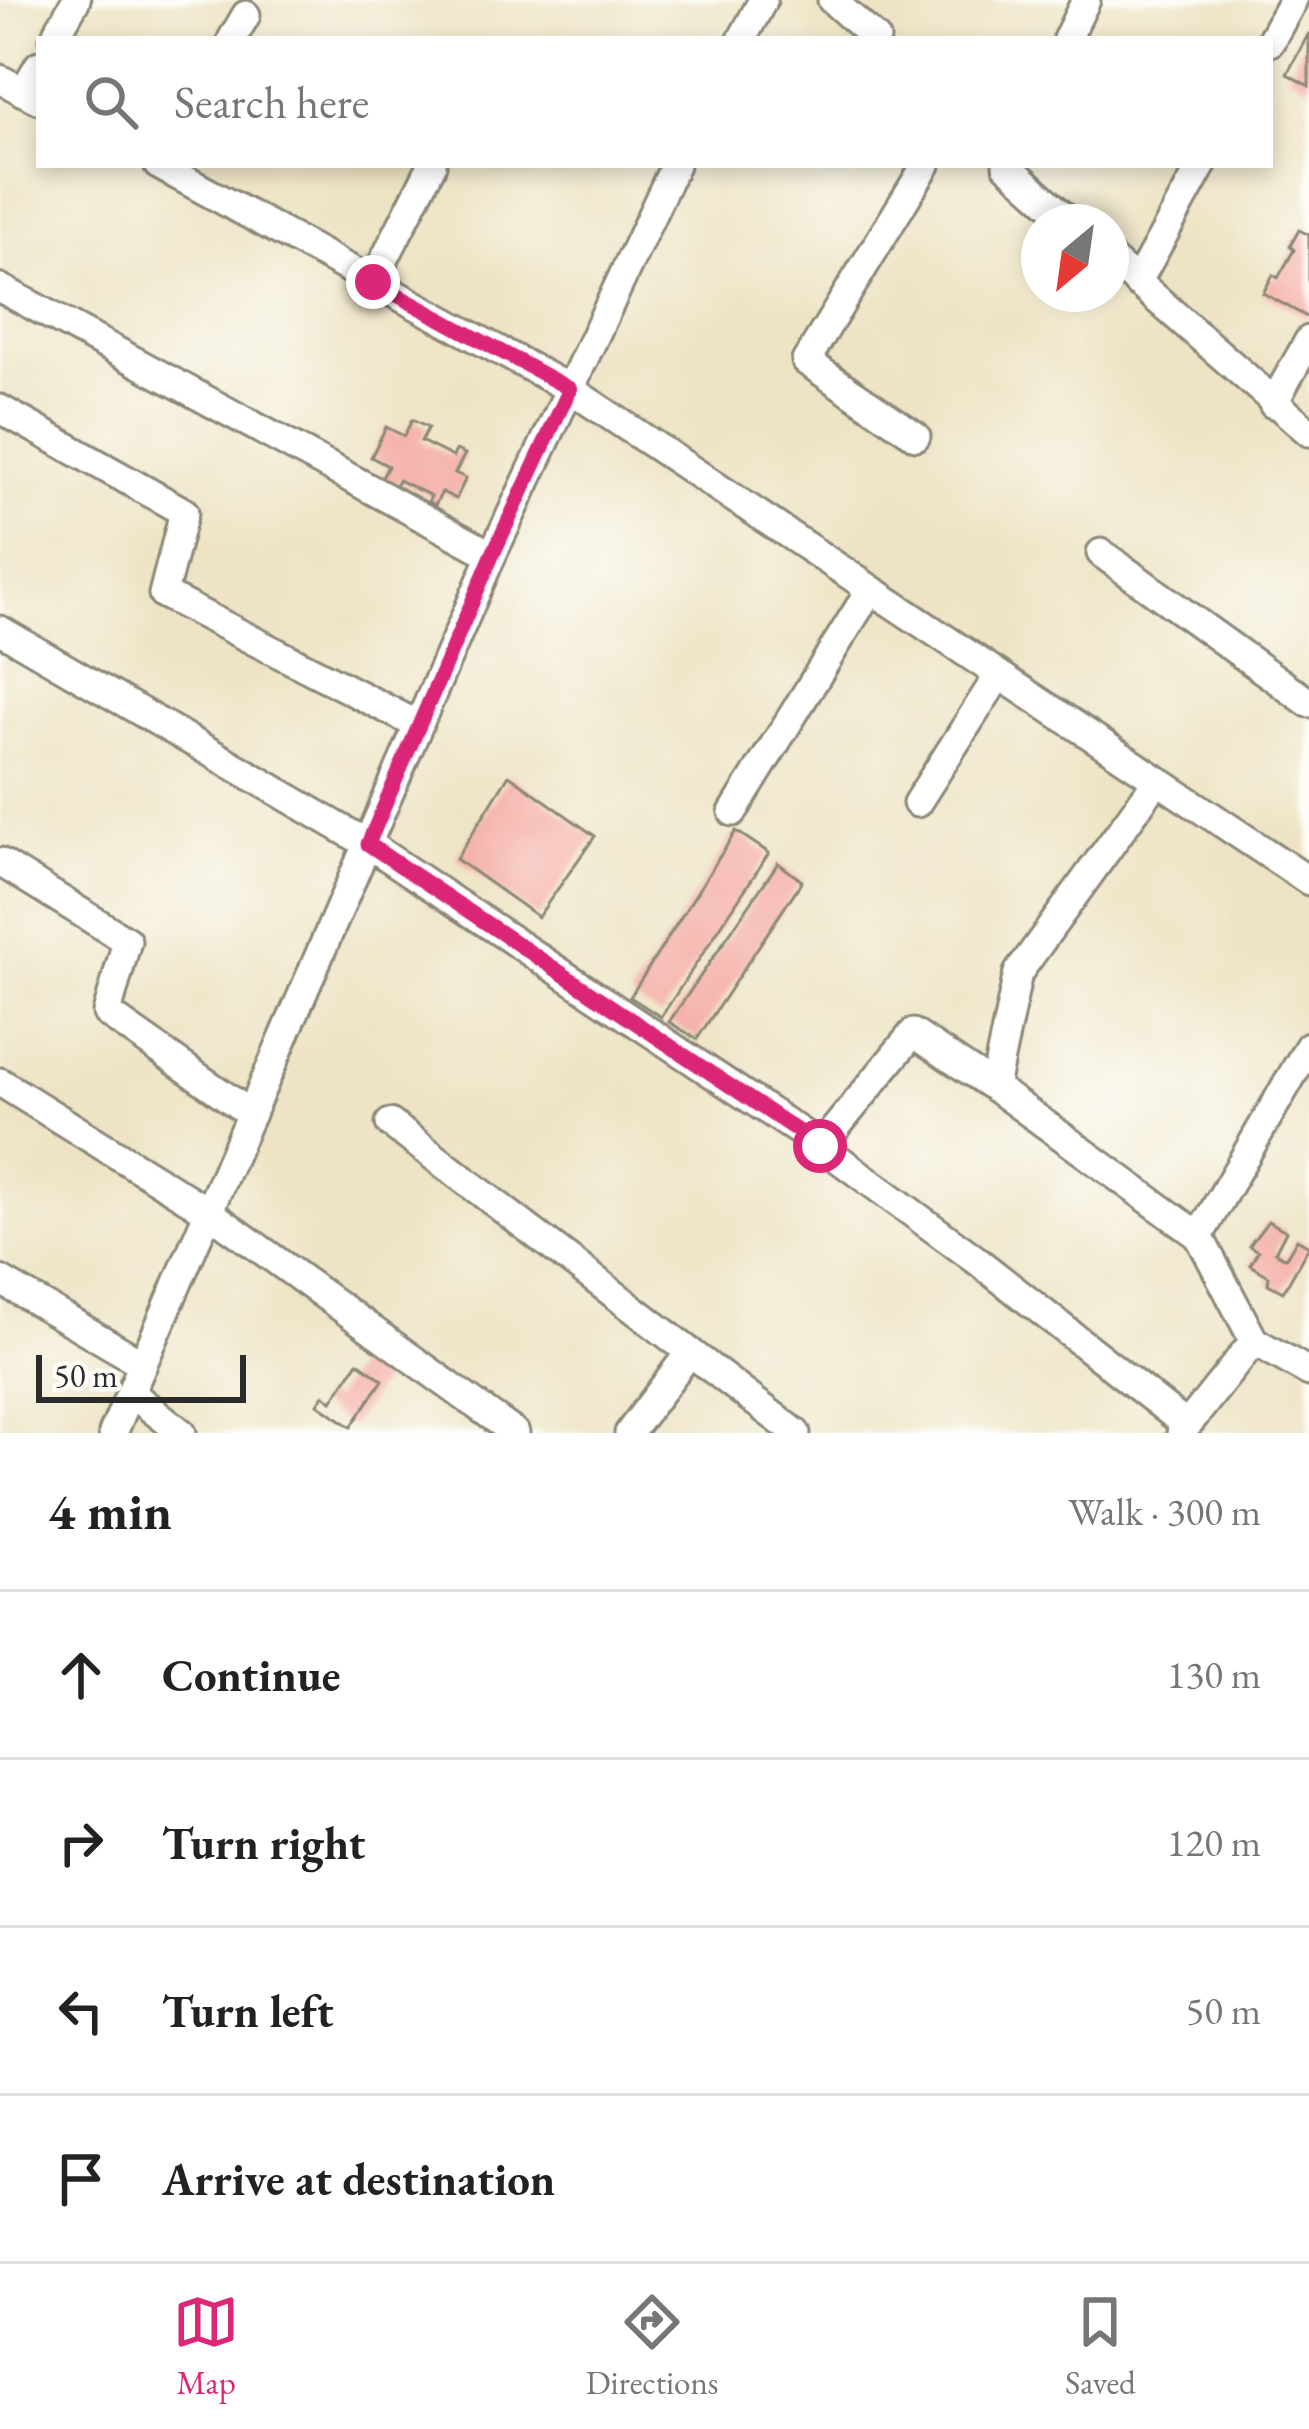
<!DOCTYPE html>
<html lang="en">
<head>
<meta charset="utf-8">
<style>
	:root { --surface:#fff; --page:#f6f6f6; --text:#222; --muted:#767676; --line:#e0e0e0; --accent:#db2777 }
	body { margin:0; font-family:"EB Garamond",serif; background:var(--page); color:var(--text) }
	.compass { position:absolute; left:1021px; top:204px; width:108px; height:108px; border-radius:50%; background:var(--surface); box-shadow:0 6px 18px #0003; rotate:209deg }
	.scale { position:absolute; left:36px; bottom:30px; width:210px; box-sizing:border-box; padding-left:12px; border:6px solid #2b2b2b; border-top:0; font-size:33px; line-height:42px; white-space:nowrap; color:#2b2b2b; -webkit-text-stroke:9px #fdfcf7; paint-order:stroke }
	.stop { position:absolute; width:36px; height:36px; margin:-27px; border:9px solid #db2777; border-radius:50%; background:#fff }
	.stop.end { background:#db2777; border-color:#fff; box-shadow:0 3px 12px #0008 }
	.list { margin:0; padding:0; list-style:none }
	h2 { display:flex; justify-content:space-between; align-items:center; height:156px; margin:0; padding:0 48px; font-size:51px }
	h2 small { font-size:39px; font-weight:400; color:var(--muted) }
	.list li { display:grid; grid-template-columns:78px 1fr auto; gap:36px; align-items:center; box-sizing:border-box; height:168px; padding:0 48px; border-top:3px solid var(--line) }
	.list b { display:block; font-size:45px; white-space:nowrap }
	.list em { font-size:39px; font-style:normal; color:var(--muted) }
	.icon { flex:none; width:66px; height:66px; fill:none; stroke:currentColor; stroke-width:2; stroke-linecap:round; stroke-linejoin:round }
	.map { position:relative; flex:none; width:1309px; height:1433px; overflow:hidden }
	.search { position:absolute; background:var(--surface); box-shadow:0 6px 18px #0003; left:36px; right:36px; top:36px; height:132px; display:flex; align-items:center; gap:30px; box-sizing:border-box; padding:0 42px; border-radius:0px; color:var(--muted); font-size:45px }
	.sheet { height:828px; background:var(--surface) }
	nav { display:flex; justify-content:space-around; align-items:center; box-sizing:border-box; height:168px; border-top:3px solid var(--line); background:var(--surface); font-size:33px; color:var(--muted) }
	nav a { display:grid; justify-items:center; gap:6px }
	nav .on { color:var(--accent) }
	.map>svg:first-child { display:block }
	.building { fill:#f4aaa2 }
	.lines { fill:none; stroke-linecap:round; stroke-linejoin:round }
	.minor-casing { stroke:#8c8878; stroke-width:33 }
	.minor { stroke:#fff; stroke-width:27 }
	.route { stroke:#db2777; stroke-width:15 }
</style>
</head>
<body>
<div class="map">
<svg width="1309" height="1433" viewBox="0 0 1309 1433">
	<rect width="100%" height="100%" fill="#fdfcf7"/>
	<filter id="ink" filterUnits="userSpaceOnUse"><feTurbulence type="fractalNoise" baseFrequency=".00833" numOctaves="2"/><feDisplacementMap in="SourceGraphic" scale="24" xChannelSelector="R" yChannelSelector="G"/><feConvolveMatrix kernelMatrix="1 2 1 2 8 2 1 2 1" color-interpolation-filters="sRGB"/></filter>
	<filter id="wash" filterUnits="userSpaceOnUse"><feTurbulence type="fractalNoise" baseFrequency=".004" numOctaves="4" result="noise"/><feDisplacementMap in="SourceGraphic" scale="48" xChannelSelector="R" yChannelSelector="G"/><feGaussianBlur stdDeviation="2.7" result="paint"/><feColorMatrix in="noise" values="0 0 0 0 0 0 0 0 0 0 0 0 0 0 0 0 0 1.4 0 .05"/><feComposite in="paint" operator="in"/></filter>
	<g filter="url(#wash)">
		<rect width="100%" height="100%" fill="#eee4c5"/>
		<g id="blocks">
			<g class="building">
				<path d="M1309,33V86L1287,74Z"/>
				<path d="M1299,230L1309,235V318L1263,293L1273,275L1278,278L1294,250L1290,246Z"/>
				<path d="M412,420L428,428L421,441L453,457L456,450L465,454L455,473L466,478L456,499L442,492L435,505L428,502L431,496L398,480L393,489L380,482L388,466L371,457L386,427L404,436Z"/>
				<path d="M509,775L595,836L538,917L456,859Z"/>
				<path d="M736,831L769,853L661,1017L630,997Z"/>
				<path d="M778,863L802,881L697,1039L669,1022Z"/>
				<path d="M1268,1221L1286,1231L1275,1252L1286,1258L1297,1239L1309,1246L1283,1292L1268,1284L1269,1276L1250,1265L1258,1251L1249,1246Z"/>
				<path d="M358,1362L383,1380L351,1427L318,1404L324,1395L332,1401Z"/>
			</g>
		</g>
	</g>
	<g filter="url(#ink)">
		<use href="#blocks" fill-opacity="0" stroke="#8c8878" stroke-width="3"/>
		<g class="lines">
			<g class="minor-casing">
				<g id="minor">
					<path d="M832,0L876,39"/>
					<path d="M54,39L76,0"/>
					<path d="M232,39L246,15"/>
					<path d="M742,39L763,0"/>
					<path d="M1067,39L1086,0"/>
					<path d="M1270,42L1293,0"/>
					<path d="M0,79L39,100"/>
					<path d="M23,92L39,65"/>
					<path d="M158,165L570,389L1309,881"/>
					<path d="M1007,165L1070,222"/>
					<path d="M1111,259L1309,432"/>
					<path d="M373,282L432,165"/>
					<path d="M1137,283L1202,165"/>
					<path d="M0,288L492,555"/>
					<path d="M1273,404L1309,340"/>
					<path d="M0,409L184,512L163,594L418,725"/>
					<path d="M916,436L806,361L926,165"/>
					<path d="M1101,553L1309,703"/>
					<path d="M0,630L368,844L821,1146L975,1259L1185,1424"/>
					<path d="M1156,782L1018,973L994,1087L1199,1236"/>
					<path d="M917,803L998,676"/>
					<path d="M733,812L870,590"/>
					<path d="M0,862L127,941L107,1013L251,1114"/>
					<path d="M0,1082L209,1212L515,1433"/>
					<path d="M390,1123L796,1433"/>
					<path d="M821,1146L913,1033L994,1087"/>
					<path d="M0,1280L143,1364"/>
					<path d="M1254,1341L1199,1236L1309,1046"/>
					<path d="M131,1393L182,1433"/>
					<path d="M113,1433L492,555L675,165"/>
					<path d="M629,1433L690,1352"/>
					<path d="M1181,1433L1254,1341L1309,1372"/>
				</g>
			</g>
			<use href="#minor" class="minor"/>
		</g>
	</g>
	<g class="lines" filter="url(#ink)">
		<path class="route" d="M373,282L570,389L492,556L368,844L820,1146"/>
	</g>
</svg>
<svg class="compass" viewBox="-18 -18 36 36"><path d="M0-13l5 13h-10z" fill="#e53935"/><path d="M0 13l5-13h-10z" fill="#767676"/></svg>
<div class="scale">50 m</div>
<div class="stop" style="left:820px;top:1146px"></div>
<div class="stop end" style="left:373px;top:282px"></div>
<div class="search"><svg class="icon" aria-label="search" viewBox="0 0 24 24"><circle cx="10" cy="10" r="6"/><path d="M15 15l6 6"/></svg>Search here</div>
</div>
<section class="sheet">
<h2>4 min<small>Walk · 300 m</small></h2>
<ul class="list">
<li><svg class="icon" aria-label="ahead" viewBox="0 0 24 24"><path d="M12 20V5M6 11l6-6 6 6"/></svg><div><b>Continue</b></div><em>130 m</em></li>
<li><svg class="icon" aria-label="right" viewBox="0 0 24 24"><path d="M7 20v-9h11M14 6l5 5-5 5"/></svg><div><b>Turn right</b></div><em>120 m</em></li>
<li><svg class="icon" aria-label="left" viewBox="0 0 24 24"><path d="M17 20v-9H6M10 6l-5 5 5 5"/></svg><div><b>Turn left</b></div><em>50 m</em></li>
<li><svg class="icon" aria-label="arrive" viewBox="0 0 24 24"><path d="M6 21V4h12l-3 4 3 4H6"/></svg><div><b>Arrive at destination</b></div></li>
</ul>
</section>
<nav>
<a class="on"><svg class="icon" aria-label="map" viewBox="0 0 24 24"><path d="M3 6l6-2 6 2 6-2v14l-6 2-6-2-6 2zM9 4v14M15 6v14"/></svg>Map</a>
<a><svg class="icon" aria-label="directions" viewBox="0 0 24 24"><path d="M12 3l9 9-9 9-9-9zM9 14v-3h6M13 9l2 2-2 2"/></svg>Directions</a>
<a><svg class="icon" aria-label="saved" viewBox="0 0 24 24"><path d="M7 4h10v16l-5-4-5 4z"/></svg>Saved</a>
</nav>
</body>
</html>
